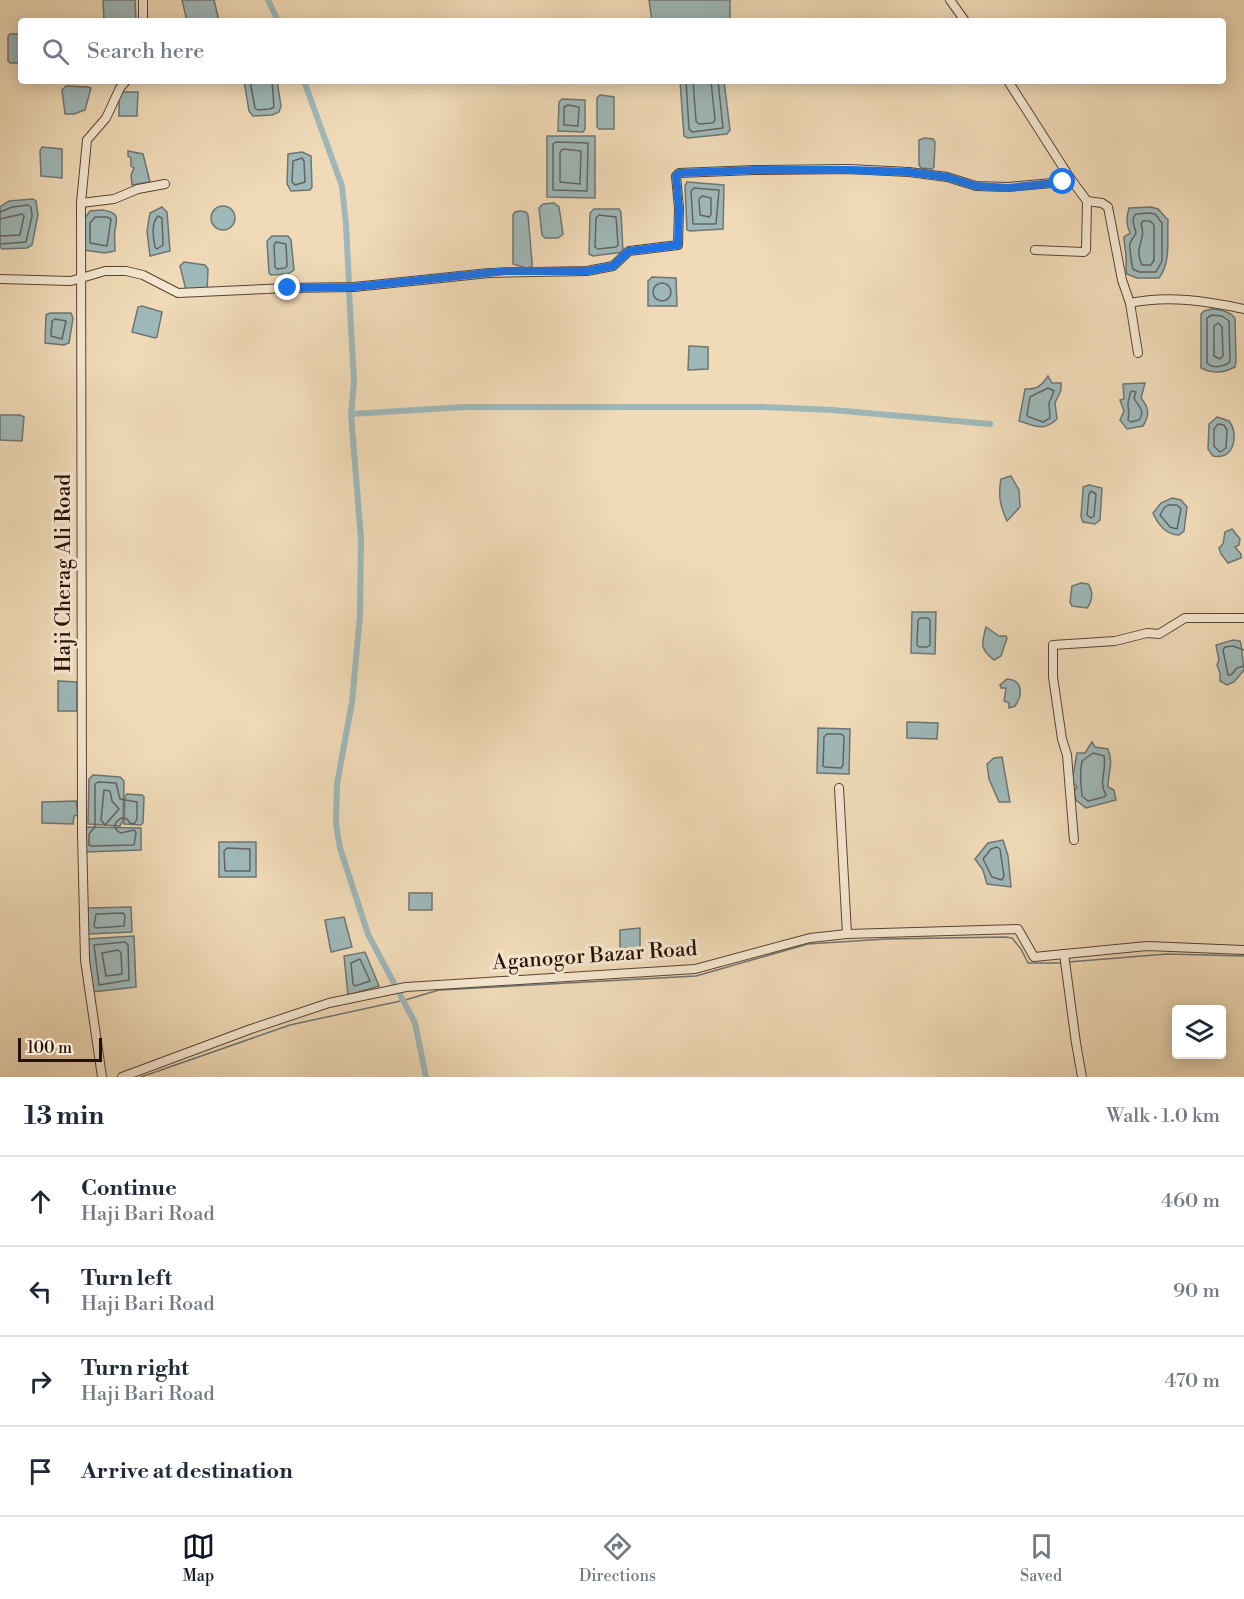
<!DOCTYPE html>
<html lang="en">
<head>
<meta charset="utf-8">
<style>
	:root { --surface:#fff; --page:#f2f2f3; --text:#1f2937; --muted:#747a83; --line:#e0e1e3; --accent:#111827 }
	body { margin:0; font-family:"Libre Bodoni",serif; background:var(--page); color:var(--text) }
	.controls { position:absolute; right:18px; bottom:18px; display:grid; overflow:hidden; border-radius:6px; box-shadow:0 3px 15px #0003 }
	.controls button { width:54px; height:54px; display:grid; place-items:center; padding:0; border:0; border-bottom:2px solid var(--line); background:var(--surface); color:var(--text); font:30px sans-serif }
	.scale { position:absolute; left:18px; bottom:15px; width:84px; box-sizing:border-box; padding-left:6px; border:3px solid #281007; border-top:0; font-size:16px; line-height:21px; white-space:nowrap; color:#281007; -webkit-text-stroke:4px #f5e7d0; paint-order:stroke }
	.stop { position:absolute; width:18px; height:18px; margin:-14px; border:4px solid #1a73e8; border-radius:50%; background:#fff }
	.stop.end { background:#1a73e8; border-color:#fff; box-shadow:0 2px 6px #0008 }
	.list { margin:0; padding:0; list-style:none }
	h2 { display:flex; justify-content:space-between; align-items:center; height:78px; margin:0; padding:0 24px; font-size:26px }
	h2 small { font-size:20px; font-weight:400; color:var(--muted) }
	.list li { display:grid; grid-template-columns:39px 1fr auto; gap:18px; align-items:center; box-sizing:border-box; height:90px; padding:0 24px; border-top:2px solid var(--line) }
	.list b { display:block; font-size:22px; white-space:nowrap }
	.list p { margin:0; font-size:20px; white-space:nowrap; color:var(--muted) }
	.list em { font-size:20px; font-style:normal; color:var(--muted) }
	.icon { flex:none; width:33px; height:33px; fill:none; stroke:currentColor; stroke-width:2; stroke-linecap:round; stroke-linejoin:round }
	.map { position:relative; flex:none; width:1244px; height:1077px; overflow:hidden }
	.search { position:absolute; background:var(--surface); box-shadow:0 3px 15px #0003; left:18px; right:18px; top:18px; height:66px; display:flex; align-items:center; gap:15px; box-sizing:border-box; padding:0 21px; border-radius:6px; color:var(--muted); font-size:22px }
	.sheet { height:438px; background:var(--surface) }
	nav { display:flex; justify-content:space-around; align-items:center; box-sizing:border-box; height:84px; border-top:2px solid var(--line); background:var(--surface); font-size:16px; color:var(--muted) }
	nav a { display:grid; justify-items:center; gap:3px }
	nav .on { color:var(--accent) }
	.map>svg:first-child { display:block }
	.water { fill:#9eb8b9; stroke:#6f7572; stroke-width:1.5 }
	.lines { fill:none; stroke-linecap:round; stroke-linejoin:round }
	.shore { stroke:#636460; stroke-width:1.5 }
	.stream { stroke:#6f7572; stroke-width:1.5 }
	.canal { stroke:#9eb8b9; stroke-width:6 }
	.minor-casing { stroke:#5a4233; stroke-width:10 }
	.minor { stroke:#f5e7d0; stroke-width:8 }
	.route { stroke:#1a73e8; stroke-width:8 }
	.labels { text-anchor:middle; dominant-baseline:central; stroke-width:6; stroke-linejoin:round; paint-order:stroke }
	.street-label { font-size:21px; fill:#281007; stroke:#f5e7d0 }
</style>
</head>
<body>
<div class="map">
<svg width="1244" height="1077" viewBox="0 0 1244 1077">
	<rect width="100%" height="100%" fill="#f0dab7"/>
	<filter id="stains"><feTurbulence type="fractalNoise" baseFrequency=".00333" numOctaves="4"/><feColorMatrix values="0 0 0 0 .2 0 0 0 0 .09 0 0 0 0 .02 0 0 0 .5 -.17"/></filter>
	<radialGradient id="worn" r=".72"><stop offset=".6" stop-color="#630" stop-opacity="0"/><stop offset="1" stop-color="#630" stop-opacity=".3"/></radialGradient>
	<g class="water">
		<path d="M103,0H135L136,21H104Z"/>
		<path d="M182,0H214L219,21H187Z"/>
		<path d="M649,0H730V21H652Z"/>
		<path d="M10,34H21V63H10L8,61V36Z"/>
		<path d="M244,81H277L281,106L279,112L272,115L253,116L249,111Z"/>
		<path d="M680,81H724L730,130L727,134L688,138L684,136Z"/>
		<path d="M66,86L88,87L91,88L85,110L74,114H65L62,90Z"/>
		<path d="M119,92H138L137,116H119Z"/>
		<path d="M600,95L614,97V129H599L597,127V98Z"/>
		<path d="M562,99L585,100V129L583,132L558,131L559,102Z"/>
		<path d="M547,136H595V198L547,197Z"/>
		<path d="M924,138L933,139L935,142L934,167L932,169L921,168L919,165V140Z"/>
		<path d="M42,147L62,149V178L41,176L40,151Z"/>
		<path d="M128,151L143,154L150,182L132,185L131,175L134,168L131,166V158L128,156Z"/>
		<path d="M302,152L311,156L312,187L310,190L291,191L287,184L288,154Z"/>
		<path d="M687,182L724,185L723,229L690,231L687,230L685,186Z"/>
		<path d="M33,199L36,201L38,215L32,245L27,248L2,249L0,247V207L9,201Z"/>
		<path d="M554,203L559,207L563,234L558,238H545L542,235L539,208L543,204Z"/>
		<circle cx="223" cy="218" r="12"/>
		<path d="M162,207L167,212L170,251L150,256L147,231L150,213Z"/>
		<path d="M1151,207L1158,209L1168,220C1167,240 1171,263 1159,278H1137L1127,274C1125,267 1127,265 1126,258C1126,251 1124,245 1124,237L1130,233C1126,225 1126,217 1129,208Z"/>
		<path d="M594,209H619L621,212L623,252L593,256L589,254L590,213Z"/>
		<path d="M102,210C118,212 118,217 115,230C114,237 115,244 115,251L105,253L84,250L83,221L90,211Z"/>
		<path d="M520,211L526,212L528,215L532,262V267L526,268L513,264V215L515,212Z"/>
		<path d="M272,236H288L291,240L294,270L288,274L271,275L269,273L267,241Z"/>
		<path d="M184,262L205,265L208,269L207,291L186,290L180,266Z"/>
		<path d="M652,277L676,278L677,306H648V281Z"/>
		<path d="M142,306L162,312L157,337L155,338L132,332L138,307Z"/>
		<path d="M1212,309C1221,310 1229,311 1235,318L1236,362L1235,367C1223,373 1213,374 1201,368V314L1204,311Z"/>
		<path d="M71,313L73,318L69,343L64,345L45,343L46,315L50,313Z"/>
		<path d="M689,346L708,347V369L688,370Z"/>
		<path d="M1048,376L1052,383H1061V390L1055,403L1057,419C1043,432 1036,426 1019,421L1025,389C1037,390 1042,385 1048,376Z"/>
		<path d="M1145,383L1141,398C1149,408 1150,415 1143,426L1127,429L1120,420L1124,411L1120,400L1124,399L1123,384Z"/>
		<path d="M0,415H20L24,417L22,441L0,440Z"/>
		<path d="M1217,417L1229,421C1239,433 1235,461 1213,456L1208,449L1209,424Z"/>
		<path d="M1011,476L1019,490L1020,507L1007,521C1000,506 998,495 1001,479Z"/>
		<path d="M1089,485L1102,488L1100,520L1095,524L1083,522L1081,517L1083,490V487Z"/>
		<path d="M1172,498L1181,500L1187,507L1184,531L1179,535C1167,535 1158,525 1153,513L1161,503Z"/>
		<path d="M1232,529L1240,539L1239,545L1235,547L1241,554V558L1228,563L1221,554L1219,548L1223,544L1225,532Z"/>
		<path d="M1081,583L1088,584C1094,591 1092,602 1087,608L1072,606L1070,602L1072,586Z"/>
		<path d="M912,612H936L935,654L911,653Z"/>
		<path d="M986,627L999,636H1006L1007,638L1001,656L994,660C979,649 982,643 986,627Z"/>
		<path d="M1233,640L1240,641L1241,644L1244,670L1234,682L1227,685L1220,681V673L1217,665L1219,660L1216,645Z"/>
		<path d="M1007,679C1023,680 1023,695 1015,706L1009,708V703L1004,701L1006,688H1001L1000,685Z"/>
		<path d="M58,681L77,682V711H58Z"/>
		<path d="M907,722L938,723L937,739L907,738Z"/>
		<path d="M818,728L850,729L849,774L817,773Z"/>
		<path d="M1092,742L1095,747L1108,749C1114,765 1108,771 1108,787L1114,790L1116,800L1086,808L1076,800L1074,792L1077,787L1072,781L1077,753H1085Z"/>
		<path d="M1002,757L1010,802H999L989,779L987,764L994,758Z"/>
		<path d="M93,775L120,777L124,781L123,821L120,826L88,824L89,779Z"/>
		<path d="M127,794L142,795L144,797L143,823L141,825L124,824L125,796Z"/>
		<path d="M76,801L78,815L74,816L73,824L42,823V802Z"/>
		<path d="M85,827L141,828V850L85,852Z"/>
		<path d="M1003,840L1008,856L1011,887L987,884L983,870L975,859L988,843Z"/>
		<rect x="219" y="842" width="37" height="35"/>
		<rect x="409" y="893" width="23" height="17"/>
		<path d="M131,907L132,932L87,934L88,908Z"/>
		<path d="M344,917L352,947L331,952L325,920Z"/>
		<path d="M640,928V949L620,948V930Z"/>
		<path d="M134,936L136,987L93,992L87,939Z"/>
		<path d="M365,952L379,986L348,995L344,956Z"/>
	</g>
	<g class="lines">
		<g class="shore">
			<path d="M250,81L255,108L258,110L270,109L274,107L272,81"/>
			<path d="M686,81L689,129L692,132L723,128L718,81"/>
			<path d="M693,81L696,121L699,124L713,123L715,120L711,81"/>
			<path d="M568,105L579,107L578,126L564,125V107Z"/>
			<path d="M556,142L588,143L587,191L553,190V144Z"/>
			<path d="M563,149L581,151L580,184L560,182V152Z"/>
			<path d="M302,158L304,161L305,182L295,185L292,182L293,161Z"/>
			<path d="M694,188L719,190L716,224H693L691,191Z"/>
			<path d="M702,196L711,198V215L709,217L700,215L699,199Z"/>
			<path d="M0,212L12,207L28,205L31,207L32,216L26,242L0,244"/>
			<path d="M1150,213L1155,214L1162,223V261L1156,272H1139L1133,269C1132,267 1129,245 1130,243C1132,239 1134,237 1136,233C1135,227 1130,219 1136,214Z"/>
			<path d="M599,215L616,217L618,245L616,247L598,249L595,247L596,218Z"/>
			<path d="M158,216L162,218L163,245L157,249L155,247C153,236 151,224 158,216Z"/>
			<path d="M95,217H107L111,219L107,246L90,243V223Z"/>
			<path d="M0,219L22,214L24,216L20,235L0,236"/>
			<path d="M1143,221H1150L1154,225V260L1151,265H1142C1133,246 1147,241 1141,224Z"/>
			<path d="M276,242L286,244L287,266L285,268L277,269L275,267L274,245Z"/>
			<circle cx="662" cy="292" r="9"/>
			<path d="M1212,315L1222,316L1229,321L1230,361C1225,367 1213,369 1207,363V318Z"/>
			<path d="M55,319L66,321L62,339L51,336L52,321Z"/>
			<path d="M1218,323L1222,327L1223,356L1220,359L1214,356V326Z"/>
			<path d="M1048,388L1054,391L1049,403L1050,418L1043,422L1029,417L1027,415L1030,397Z"/>
			<path d="M1132,391L1136,392L1134,398C1138,406 1146,411 1139,420L1131,422L1128,420C1130,413 1128,411 1128,404C1128,399 1130,397 1130,393Z"/>
			<path d="M1218,424L1224,425L1227,430L1226,448L1220,452L1214,446V429Z"/>
			<path d="M1091,491L1096,494L1094,516L1091,518L1087,515L1089,494Z"/>
			<path d="M1168,505H1177L1181,509L1177,529L1170,527L1160,515L1164,508Z"/>
			<path d="M920,618H928L930,620V645L927,647H919L917,645L918,620Z"/>
			<path d="M1244,650L1233,646L1225,647L1223,650L1228,675H1231L1237,668L1244,666"/>
			<path d="M827,734H841L844,736L843,765L841,768L825,767L823,766L824,737Z"/>
			<path d="M1093,753L1104,756C1107,770 1098,782 1106,795L1104,797L1088,801L1082,796C1081,781 1079,777 1082,761Z"/>
			<path d="M98,782L116,783L120,799L137,802V819L135,823L131,824L127,819L122,818C114,821 112,829 121,833L134,830L136,833L134,845L92,846L89,845V834L95,827V784Z"/>
			<path d="M104,790L110,791L112,801L119,809L105,825L101,820Z"/>
			<path d="M997,847L1000,849L1004,876L1002,880L992,877L983,859L991,849Z"/>
			<path d="M227,848L250,849V871H225L224,851Z"/>
			<path d="M123,913L125,916L124,926L96,928L94,926L96,914Z"/>
			<path d="M125,942L128,945L129,980L99,985L94,945Z"/>
			<path d="M118,950L121,953L122,974L106,976L102,953Z"/>
			<path d="M360,959L370,981L355,986L353,984L351,963Z"/>
		</g>
		<g class="stream">
			<path d="M1068,962L1167,954L1244,956"/>
			<path d="M141,1077L290,1025L405,1000L439,990L696,976L808,944L886,939L1005,937L1012,938L1021,949L1028,963H1061"/>
		</g>
		<g class="canal">
			<path d="M268,0L278,21"/>
			<path d="M304,81L342,186L346,225L349,283"/>
			<path d="M349,290L354,382L351,414L361,539L360,615L352,702L337,784L336,824L340,848L368,934L415,1023L426,1077"/>
			<path d="M351,414L465,407H763L833,410L990,424"/>
		</g>
		<g class="minor-casing">
			<g id="minor">
				<path d="M143,0V21"/>
				<path d="M950,0L965,21"/>
				<path d="M1070,178L1087,201L1102,203L1108,207L1122,280L1130,303C1168,295 1207,301 1244,309"/>
				<path d="M81,203L114,199L138,189L165,184"/>
				<path d="M1035,250L1084,252L1086,250L1087,201"/>
				<path d="M0,279L71,281L105,271H126L143,275L178,293L288,288L354,287L489,273L587,271L613,266L629,251L678,245L679,208L676,176L679,173L754,170L849,169L909,172L947,177L976,186L1008,187L1063,182L1070,178L1008,81"/>
				<path d="M1130,303L1138,353"/>
				<path d="M839,788L847,934"/>
				<path d="M1074,840L1067,755L1062,739L1053,677V645L1115,641L1147,633L1159,634L1185,618H1244"/>
				<path d="M1064,954L1076,1043L1082,1077"/>
				<path d="M102,1077L85,960L82,834L81,203L87,140L106,118L120,88L126,81"/>
				<path d="M122,1077L251,1029L329,1003L406,987L695,969L810,938L847,934L1018,929L1034,957L1147,946L1244,950"/>
			</g>
		</g>
		<use href="#minor" class="minor"/>
	</g>
	<g class="lines">
		<path class="route" d="M288,288L354,287L506,271H587L613,266L629,251L678,245L679,208L676,176L679,173L754,170H849L909,172L947,177L976,186L1008,188L1063,182"/>
	</g>
	<g class="labels">
		<g class="street-label">
			<text transform="translate(64 573) rotate(-90)">Haji Cherag Ali Road</text>
			<text transform="translate(595 956) rotate(-4)">Aganogor Bazar Road</text>
		</g>
	</g>
	<rect width="100%" height="100%" filter="url(#stains)"/>
	<rect width="100%" height="100%" fill="url(#worn)"/>
</svg>
<div class="controls">
<button><svg class="icon" aria-label="layers" viewBox="0 0 24 24"><path d="M12 4l9 5-9 5-9-5zM3 14l9 5 9-5"/></svg></button>
</div>
<div class="scale">100 m</div>
<div class="stop" style="left:1063px;top:182px"></div>
<div class="stop end" style="left:288px;top:288px"></div>
<div class="search"><svg class="icon" aria-label="search" viewBox="0 0 24 24"><circle cx="10" cy="10" r="6"/><path d="M15 15l6 6"/></svg>Search here</div>
</div>
<section class="sheet">
<h2>13 min<small>Walk · 1.0 km</small></h2>
<ul class="list">
<li><svg class="icon" aria-label="ahead" viewBox="0 0 24 24"><path d="M12 20V5M6 11l6-6 6 6"/></svg><div><b>Continue</b><p>Haji Bari Road</p></div><em>460 m</em></li>
<li><svg class="icon" aria-label="left" viewBox="0 0 24 24"><path d="M17 20v-9H6M10 6l-5 5 5 5"/></svg><div><b>Turn left</b><p>Haji Bari Road</p></div><em>90 m</em></li>
<li><svg class="icon" aria-label="right" viewBox="0 0 24 24"><path d="M7 20v-9h11M14 6l5 5-5 5"/></svg><div><b>Turn right</b><p>Haji Bari Road</p></div><em>470 m</em></li>
<li><svg class="icon" aria-label="arrive" viewBox="0 0 24 24"><path d="M6 21V4h12l-3 4 3 4H6"/></svg><div><b>Arrive at destination</b></div></li>
</ul>
</section>
<nav>
<a class="on"><svg class="icon" aria-label="map" viewBox="0 0 24 24"><path d="M3 6l6-2 6 2 6-2v14l-6 2-6-2-6 2zM9 4v14M15 6v14"/></svg>Map</a>
<a><svg class="icon" aria-label="directions" viewBox="0 0 24 24"><path d="M12 3l9 9-9 9-9-9zM9 14v-3h6M13 9l2 2-2 2"/></svg>Directions</a>
<a><svg class="icon" aria-label="saved" viewBox="0 0 24 24"><path d="M7 4h10v16l-5-4-5 4z"/></svg>Saved</a>
</nav>
</body>
</html>
